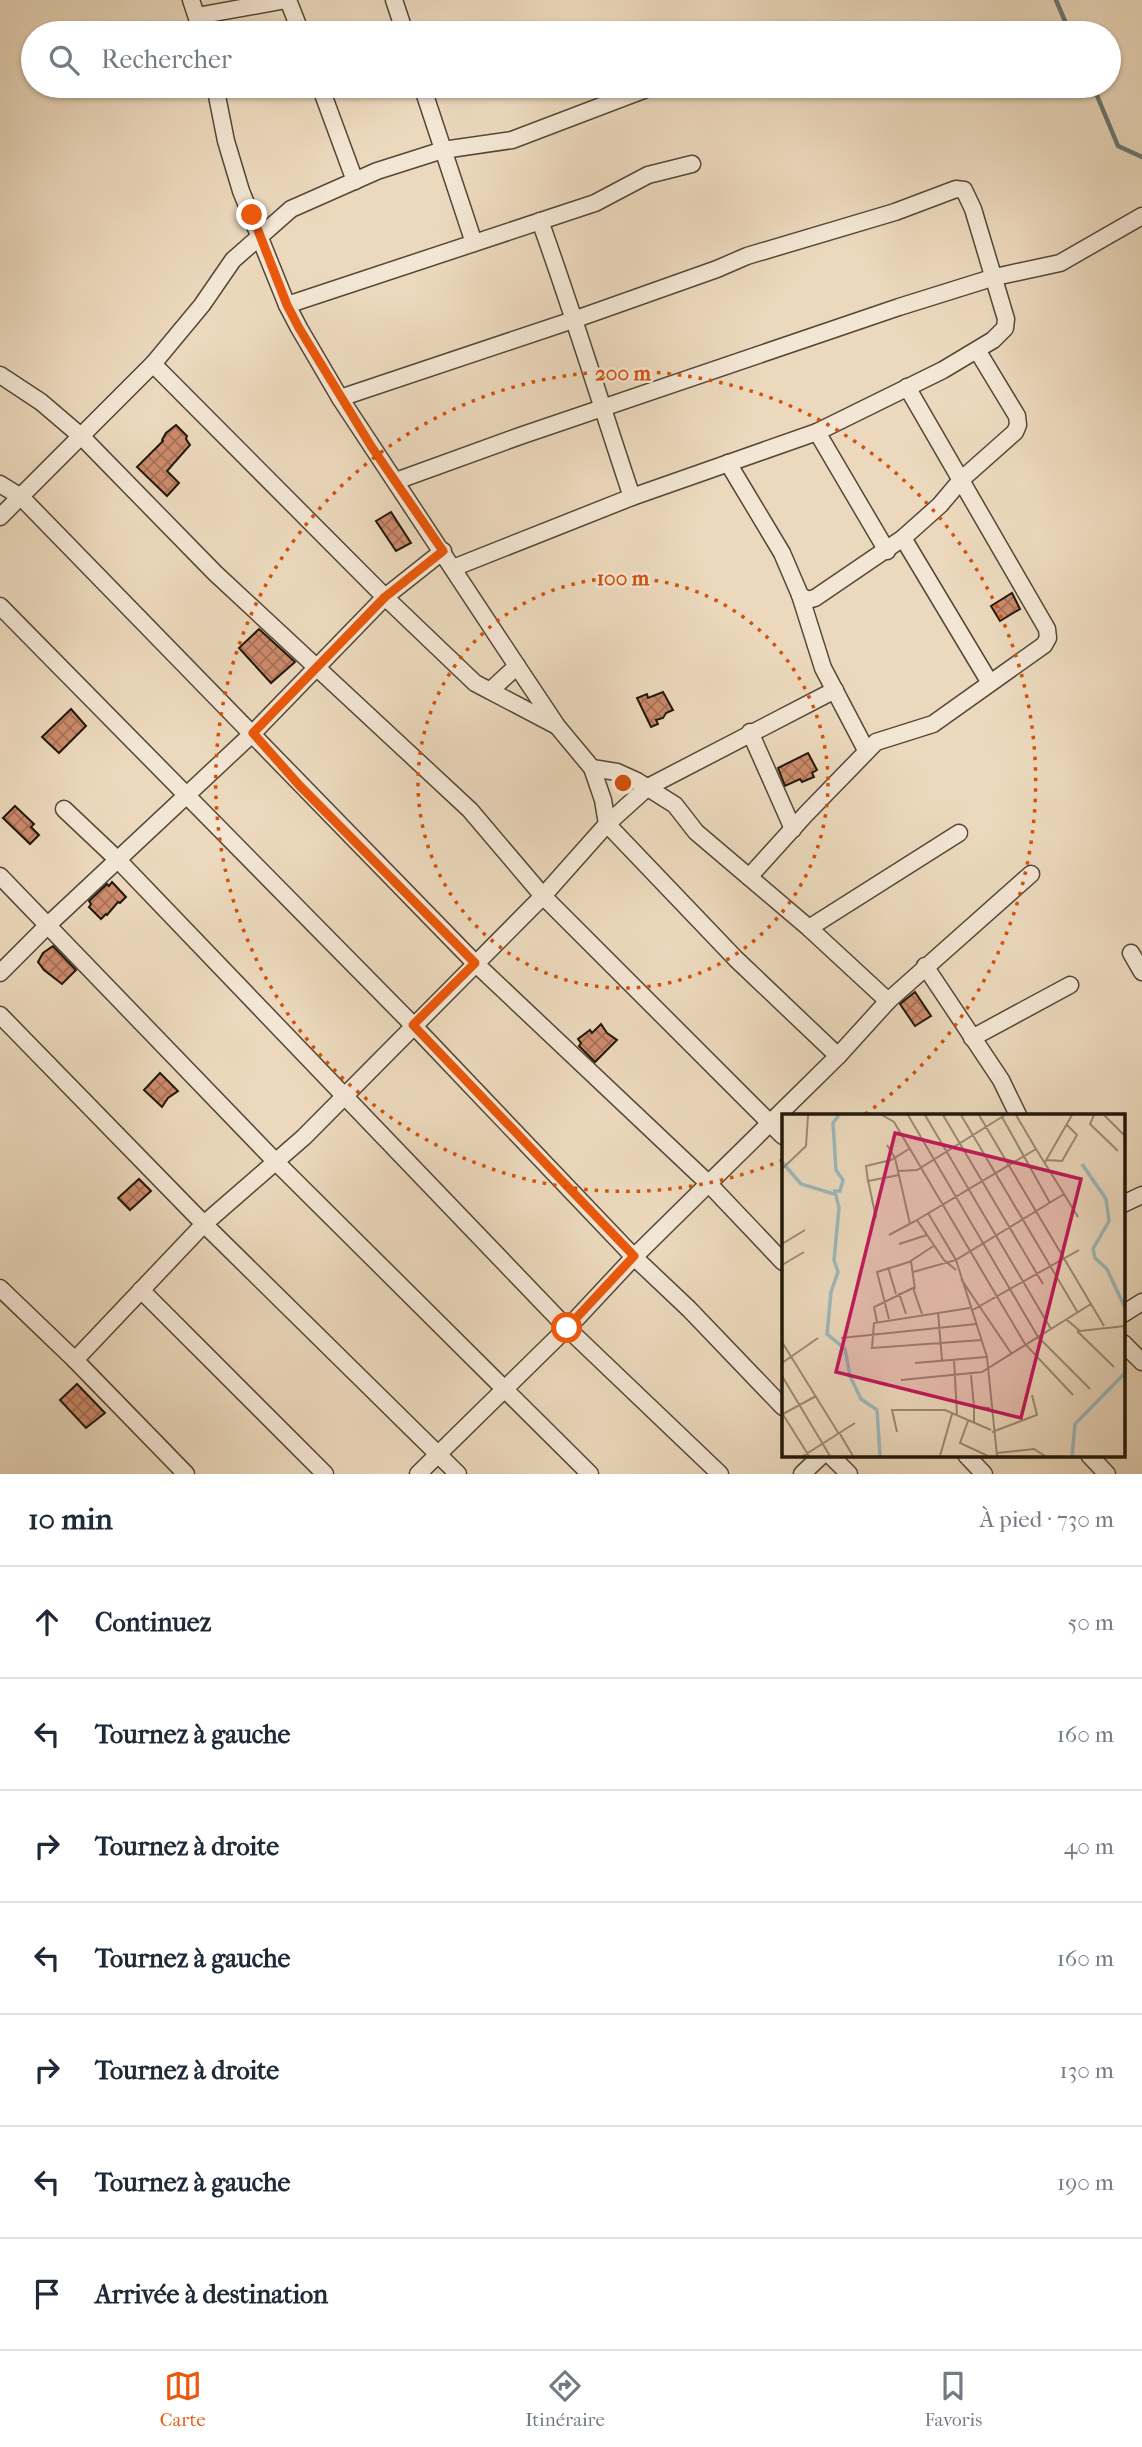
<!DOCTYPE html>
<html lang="fr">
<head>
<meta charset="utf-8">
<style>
	:root { --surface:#fff; --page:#f6f6f7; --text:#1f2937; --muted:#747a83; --line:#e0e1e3; --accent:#ea580c }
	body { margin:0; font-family:"IM FELL French Canon",serif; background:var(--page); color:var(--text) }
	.stop { position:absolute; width:21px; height:21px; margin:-16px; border:5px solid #ea580c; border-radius:50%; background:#fff }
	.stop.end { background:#ea580c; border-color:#fff; box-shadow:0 2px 7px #0008 }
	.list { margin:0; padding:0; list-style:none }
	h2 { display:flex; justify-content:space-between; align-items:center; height:91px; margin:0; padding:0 28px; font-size:30px }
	h2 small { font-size:23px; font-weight:400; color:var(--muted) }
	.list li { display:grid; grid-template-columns:46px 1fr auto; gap:21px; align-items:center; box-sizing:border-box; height:112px; padding:0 28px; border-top:2px solid var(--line) }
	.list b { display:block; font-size:26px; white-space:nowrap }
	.list em { font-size:23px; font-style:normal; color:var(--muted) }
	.icon { flex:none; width:38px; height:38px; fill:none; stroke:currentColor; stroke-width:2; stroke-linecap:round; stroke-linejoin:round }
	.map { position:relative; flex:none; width:1142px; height:1474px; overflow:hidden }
	.search { position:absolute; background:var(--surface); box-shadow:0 2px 5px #0004; left:21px; right:21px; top:21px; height:77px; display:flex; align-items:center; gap:18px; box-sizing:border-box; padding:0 24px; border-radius:38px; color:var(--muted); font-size:26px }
	.sheet { height:875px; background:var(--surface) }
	nav { display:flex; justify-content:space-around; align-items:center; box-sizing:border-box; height:98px; border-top:2px solid var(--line); background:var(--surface); font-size:19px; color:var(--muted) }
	nav a { display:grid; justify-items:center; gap:4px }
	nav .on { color:var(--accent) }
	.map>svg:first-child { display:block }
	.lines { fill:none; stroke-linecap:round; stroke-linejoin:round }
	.stream { stroke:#6a7874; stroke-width:4.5 }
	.building { fill:url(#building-cross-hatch); stroke:#20170a; stroke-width:2 }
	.minor-casing { stroke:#534837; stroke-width:19 }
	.minor { stroke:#f3e6d4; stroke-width:16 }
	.route { stroke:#ea580c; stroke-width:9 }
	.ring { fill:none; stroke:#d4520c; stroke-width:3.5; stroke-dasharray:3.5 7 }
	.inset-river { fill:none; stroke:#9cb8ba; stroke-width:3.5 }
	.inset-road { fill:none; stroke:#9a8b75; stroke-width:2 }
	.view { fill:#c2185b; fill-opacity:0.15; stroke:#c2185b; stroke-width:3.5 }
	.inset-edge { fill:none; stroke:#20170a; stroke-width:3.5 }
	.centre { fill:#d4520c; stroke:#f3e6d4; stroke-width:3.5 }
	.ring-label { font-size:21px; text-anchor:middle; font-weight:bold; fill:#d4520c; stroke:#f3e6d4; stroke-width:5; stroke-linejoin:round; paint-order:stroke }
</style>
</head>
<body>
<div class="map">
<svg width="1142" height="1474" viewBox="0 0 1142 1474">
	<defs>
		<pattern id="building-cross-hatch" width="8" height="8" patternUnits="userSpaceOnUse" patternTransform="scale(1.75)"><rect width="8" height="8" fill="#cd8b6c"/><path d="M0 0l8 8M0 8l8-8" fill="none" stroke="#a67157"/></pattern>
	</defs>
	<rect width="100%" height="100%" fill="#ecd9bd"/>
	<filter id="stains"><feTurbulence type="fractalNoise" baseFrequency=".00286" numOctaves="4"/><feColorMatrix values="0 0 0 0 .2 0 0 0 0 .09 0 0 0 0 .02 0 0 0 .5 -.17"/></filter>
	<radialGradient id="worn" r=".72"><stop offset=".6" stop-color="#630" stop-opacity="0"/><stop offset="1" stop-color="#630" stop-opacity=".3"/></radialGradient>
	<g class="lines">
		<g class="stream">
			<path d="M1056,0L1070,33"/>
			<path d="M1093,86L1118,146L1142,157"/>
		</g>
	</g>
	<g class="building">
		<path d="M176,425L187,436L186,439L190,445L167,471L179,483L167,496L137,467L163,441L162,440L166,433Z"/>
		<path d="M391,512L411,543L396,551L376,521Z"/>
		<path d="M1012,593L1020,609L1000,621L991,606Z"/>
		<path d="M259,629L295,662L271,683L239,648Z"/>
		<path d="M663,692L673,710L666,713L663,718L656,720L658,724L651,727L637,698L647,694L648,698Z"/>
		<path d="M71,709L86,726L59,753L42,737Z"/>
		<path d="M808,753L817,770L812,773L814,777L802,782L800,779L785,786L778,768Z"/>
		<path d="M15,806L34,824L31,827L39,835L30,844L3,818Z"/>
		<path d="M112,882L126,897L120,903L118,902L107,915L106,914L101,919L89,907L91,904L89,901L107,884L109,886Z"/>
		<path d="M53,946L76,970L62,984L44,970L38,962L43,953Z"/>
		<path d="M915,992L931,1016L915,1026L900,1004Z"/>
		<path d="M601,1024L607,1033L617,1040L595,1062L579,1046L581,1043L578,1039L590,1030L592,1033Z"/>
		<path d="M160,1073L178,1091L168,1098L162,1107L144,1090Z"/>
		<path d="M139,1179L151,1191L130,1210L118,1198Z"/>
		<path d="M77,1384L105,1413L86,1428L60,1400Z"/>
	</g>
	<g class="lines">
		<g class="minor-casing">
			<g id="minor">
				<path d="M191,0L202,33"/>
				<path d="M288,0L301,33"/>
				<path d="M394,0L405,33"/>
				<path d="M197,16L286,0"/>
				<path d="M320,86L355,181"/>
				<path d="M422,86L474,243"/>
				<path d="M540,221C573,312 601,405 632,497"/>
				<path d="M287,305L595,203L648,175L692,164"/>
				<path d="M153,364L385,597L475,683L555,725"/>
				<path d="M0,375L41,402L82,437L215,573L470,810L543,896L783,1136"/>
				<path d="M340,398L576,319L717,269L747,256L895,212L956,189L964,190L973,209L1006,319L1005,328L993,340L943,370L817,432L632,497L453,568"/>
				<path d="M817,432L887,551"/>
				<path d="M728,463L782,553L800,595L807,600L815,598L903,538L940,505L962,479L1015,432L1018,425L1017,416L977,350"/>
				<path d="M396,481L520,436L899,307L995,277L1060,263L1142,216"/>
				<path d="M0,484L21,497L475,963L709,1184L783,1262"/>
				<path d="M0,517L153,364L202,305L233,260L291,209L377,171L443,150L512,140L654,86"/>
				<path d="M903,538L990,683"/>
				<path d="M800,595L823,668L866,750"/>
				<path d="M0,606L413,1025L634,1257L689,1309L783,1407"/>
				<path d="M491,690L517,666"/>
				<path d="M835,690L648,787L607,824L736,959L838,1056"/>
				<path d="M750,732L793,829"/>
				<path d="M64,809L119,861L567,1328L720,1474"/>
				<path d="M0,876L276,1162L590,1474"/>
				<path d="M749,877L806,814L876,742L933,724L1044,645L1048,638L1047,629L907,387"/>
				<path d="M809,928L959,833"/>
				<path d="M1131,953L1142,972"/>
				<path d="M925,966L1001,1080L1018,1115"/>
				<path d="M0,973L49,924L253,733L385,597L443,551"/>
				<path d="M888,1001L1031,874"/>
				<path d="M0,1015L204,1224L458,1474"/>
				<path d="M972,1038L1070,985"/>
				<path d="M1123,1204L1142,1195"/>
				<path d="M0,1288L75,1360"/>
				<path d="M141,1290L325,1474"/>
				<path d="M1123,1314L1142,1302"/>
				<path d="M1123,1343L1142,1362"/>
				<path d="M830,1455L849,1474"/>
				<path d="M966,1455L984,1474"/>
				<path d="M1089,1455L1107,1474"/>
				<path d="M186,1474L75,1360L204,1224L304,1137L543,896L607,824L603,800L592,768L557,726L517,666L340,398L299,328L287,305L241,191L226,141L215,86"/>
				<path d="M418,1474L577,1318L634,1257L838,1056L888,1001L809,928L696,832L675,805L637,781L617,772L592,768"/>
				<path d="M802,1474L822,1455"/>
			</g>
		</g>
		<use href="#minor" class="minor"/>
	</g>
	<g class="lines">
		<path class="route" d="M252,215L287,305L299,328L371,446L443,551L385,597L253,733L299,785L475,963L413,1025L634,1256L567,1328"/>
	</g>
	<g class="ring">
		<circle cx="623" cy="783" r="205"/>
		<path d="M783 1160A410 410 0 1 1 864 1115"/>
	</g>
	<g transform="translate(782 1114)">
		<rect width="343" height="343" fill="#ecd9bd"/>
		<path class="inset-river" d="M57,1L51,9L54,56L61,66L58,77H53L57,94L52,146L56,158L49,178L45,220L63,235L68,262L79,285L95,296L98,342M0,48L19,70L52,80M300,50L324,85L327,107L311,135L313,144L325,155L343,194M290,342L293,310L343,259"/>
		<path class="inset-road" d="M100,1L112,8L243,230L291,281M126,1L256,223L308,275M143,1L269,215M161,1L261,170M179,1L296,199M197,1L322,212M234,1L254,35M312,1L308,10L336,37M322,1L343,22M220,3L268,89M105,31L113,44L128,110M264,46L280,47L295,21L285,11M263,48L290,1M0,55L24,32L26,1M116,57L135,56L223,1M117,61L86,67L84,52L109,46L127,35M86,66L94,104M282,80L296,103M107,121L135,106M0,130L23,116M117,130L145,121M129,147L133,175M0,151L22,138M106,153L114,180M174,156L162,146L135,106L254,35L282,80L174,146L205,243L215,342M131,158L174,146L146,99M179,165L229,239M117,179L124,200M188,194L92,209L90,234L200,226M189,197L297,136M156,198L160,246M107,205L95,158L127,148L153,131M285,206L298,217L343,212M95,208L92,193L131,174L140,200M295,217L332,253M59,224L194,210M0,228L57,320M172,246L175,301M0,249L36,224M133,249L204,243M189,261L192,293M0,262L48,342M119,266L200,258L309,190M0,299L27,342M1,300L34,282M186,307L178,329L206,342M192,309V293L208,294M115,318L110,296H163L209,316M210,318L255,301L250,281M58,320L71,342M215,339L252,335L263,342M21,342L73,309M158,342L170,300"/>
		<path class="view" d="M113,19L299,65L239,304L54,258Z"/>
		<rect width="343" height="343" class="inset-edge"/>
	</g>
	<circle cx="623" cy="783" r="10" class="centre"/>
	<g class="ring-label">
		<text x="623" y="380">200 m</text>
		<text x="623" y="585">100 m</text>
	</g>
	<rect width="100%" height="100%" filter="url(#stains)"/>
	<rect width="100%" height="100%" fill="url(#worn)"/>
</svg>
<div class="stop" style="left:567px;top:1328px"></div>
<div class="stop end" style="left:252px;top:215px"></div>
<div class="search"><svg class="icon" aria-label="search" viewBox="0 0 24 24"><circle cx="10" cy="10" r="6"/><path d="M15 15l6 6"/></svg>Rechercher</div>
</div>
<section class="sheet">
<h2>10 min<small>À pied · 730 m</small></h2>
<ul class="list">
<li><svg class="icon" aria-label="ahead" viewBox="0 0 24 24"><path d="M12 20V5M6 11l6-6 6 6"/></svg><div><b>Continuez</b></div><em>50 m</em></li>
<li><svg class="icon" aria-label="left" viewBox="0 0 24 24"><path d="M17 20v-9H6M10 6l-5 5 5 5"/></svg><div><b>Tournez à gauche</b></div><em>160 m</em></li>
<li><svg class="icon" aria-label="right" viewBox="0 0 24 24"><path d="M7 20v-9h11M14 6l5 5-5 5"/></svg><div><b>Tournez à droite</b></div><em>40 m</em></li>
<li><svg class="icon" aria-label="left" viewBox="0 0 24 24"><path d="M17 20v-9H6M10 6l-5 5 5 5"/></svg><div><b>Tournez à gauche</b></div><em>160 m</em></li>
<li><svg class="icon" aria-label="right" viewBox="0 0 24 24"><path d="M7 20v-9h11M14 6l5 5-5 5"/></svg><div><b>Tournez à droite</b></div><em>130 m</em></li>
<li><svg class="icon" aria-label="left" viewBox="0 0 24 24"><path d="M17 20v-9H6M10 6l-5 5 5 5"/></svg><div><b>Tournez à gauche</b></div><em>190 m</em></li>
<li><svg class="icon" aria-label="arrive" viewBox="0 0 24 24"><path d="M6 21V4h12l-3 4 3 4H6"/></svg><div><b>Arrivée à destination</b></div></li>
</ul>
</section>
<nav>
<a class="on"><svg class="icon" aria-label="map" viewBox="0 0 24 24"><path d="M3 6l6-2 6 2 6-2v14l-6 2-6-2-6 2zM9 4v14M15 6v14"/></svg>Carte</a>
<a><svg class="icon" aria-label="directions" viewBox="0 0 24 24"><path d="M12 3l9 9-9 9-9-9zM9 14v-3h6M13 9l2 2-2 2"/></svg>Itinéraire</a>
<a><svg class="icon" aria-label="saved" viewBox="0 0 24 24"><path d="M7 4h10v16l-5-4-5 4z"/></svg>Favoris</a>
</nav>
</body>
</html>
